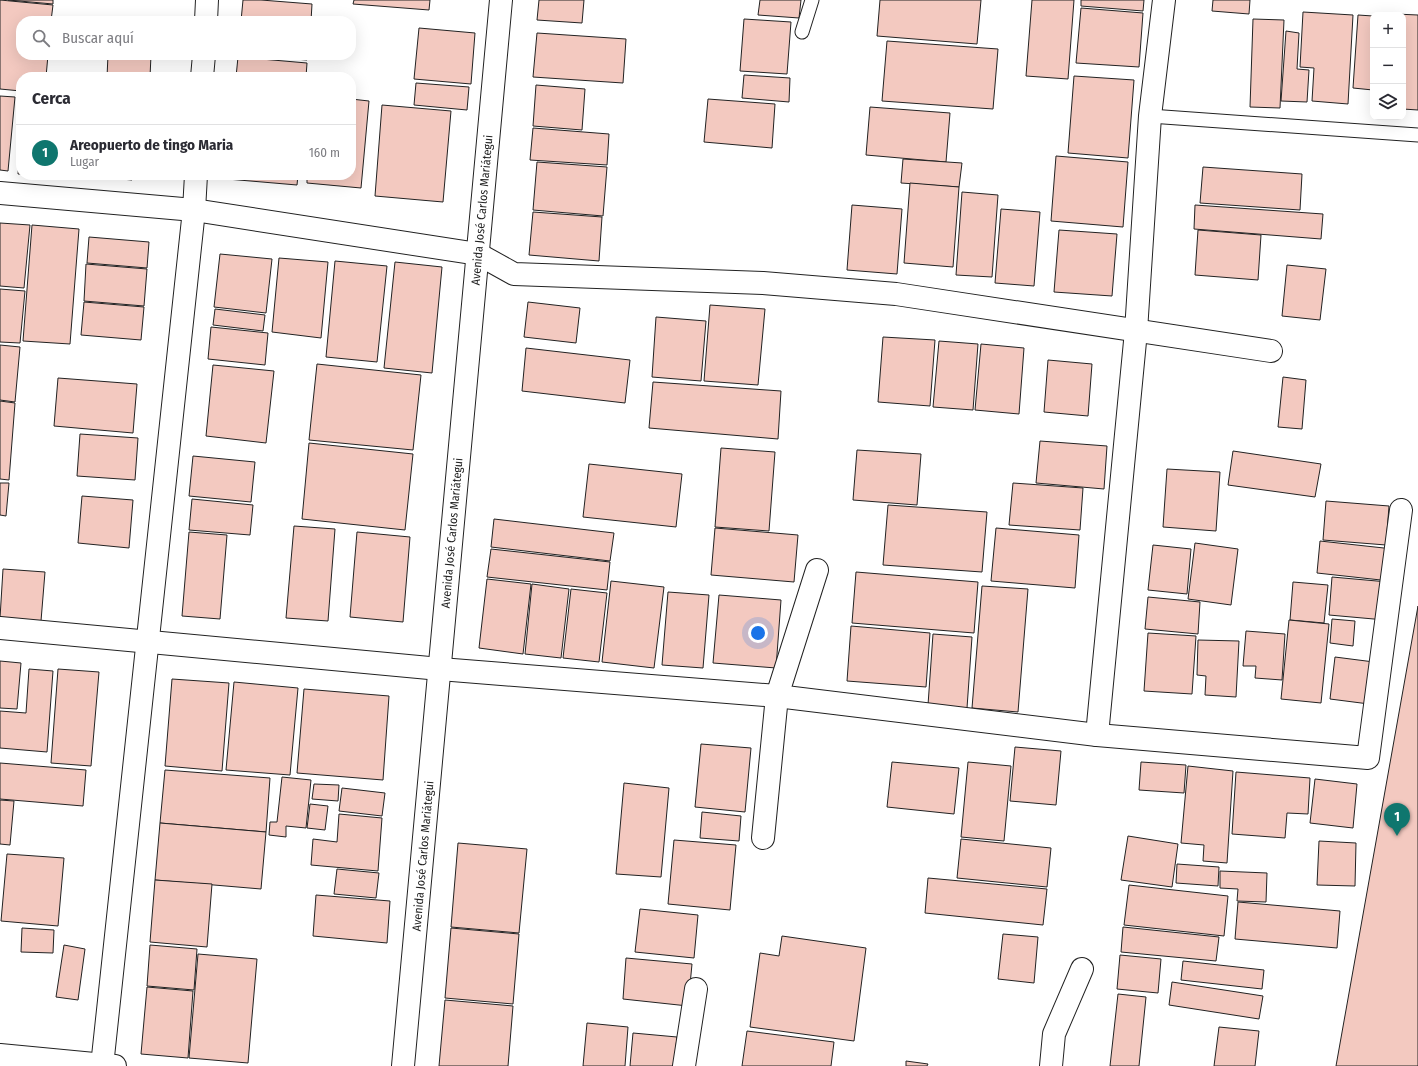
<!DOCTYPE html>
<html lang="es">
<head>
<meta charset="utf-8">
<style>
	:root { --surface:#fff; --page:#f7f7f7; --text:#2b2b33; --muted:#7c7c81; --line:#e1e1e2; --accent:#0f766e }
	body { margin:0; font-family:"Fira Sans Condensed",sans-serif; background:var(--page); color:var(--text) }
	.controls { position:absolute; right:12px; top:12px; display:grid; overflow:hidden; border-radius:8px; box-shadow:0 4px 16px #0002 }
	.controls button { width:36px; height:36px; display:grid; place-items:center; padding:0; border:0; border-bottom:1px solid var(--line); background:var(--surface); color:var(--text); font:20px sans-serif }
	.you { position:absolute; left:758px; top:633px; width:14px; height:14px; margin:-10px; border:3px solid #fff; border-radius:50%; background:#1a73e8; box-shadow:0 0 0 6px #1a73e833 }
	.badge { display:grid; place-items:center; width:26px; height:26px; border-radius:50%; background:var(--accent); color:#fff; font-size:13px; font-weight:700 }
	.pin { position:absolute; translate:-50% -33px; filter:drop-shadow(0 1px 2px #0008) }
	.pin::after { content:''; position:absolute; top:21px; width:14px; height:12px; background:inherit; clip-path:polygon(0 0,100% 0,50% 100%) }
	.list { margin:0; padding:0; list-style:none }
	h2 { display:flex; justify-content:space-between; align-items:center; height:52px; margin:0; padding:0 16px; font-size:17px }
	h2 small { font-size:13px; font-weight:400; color:var(--muted) }
	.list li { display:grid; grid-template-columns:26px 1fr auto; gap:12px; align-items:center; box-sizing:border-box; height:56px; padding:0 16px; border-top:1px solid var(--line) }
	.list b { display:block; font-size:15px; white-space:nowrap }
	.list p { margin:0; font-size:13px; white-space:nowrap; color:var(--muted) }
	.list em { font-size:13px; font-style:normal; color:var(--muted) }
	.icon { flex:none; width:22px; height:22px; fill:none; stroke:currentColor; stroke-width:2; stroke-linecap:round; stroke-linejoin:round }
	.map { position:relative; flex:none; width:1418px; height:1066px; overflow:hidden }
	.search { position:absolute; background:var(--surface); box-shadow:0 4px 16px #0002; left:16px; top:16px; width:340px; height:44px; display:flex; align-items:center; gap:10px; box-sizing:border-box; padding:0 14px; border-radius:16px; color:var(--muted); font-size:15px }
	.panel { position:absolute; background:var(--surface); box-shadow:0 4px 16px #0002; left:16px; top:72px; width:340px; height:108px; border-radius:16px }
	.map>svg:first-child { display:block }
	.building { fill:#f3c9c0; stroke:#222 }
	.lines { fill:none; stroke-linecap:round; stroke-linejoin:round }
	.service-casing { stroke:#222; stroke-width:15 }
	.minor-casing { stroke:#222; stroke-width:24 }
	.service { stroke:#fff; stroke-width:13 }
	.minor { stroke:#fff; stroke-width:22 }
	.labels { text-anchor:middle; dominant-baseline:central; stroke-width:3; stroke-linejoin:round; paint-order:stroke }
	.street-label { font-size:12px; fill:#222; stroke:#fff }
</style>
</head>
<body>
<div class="map">
<svg width="1418" height="1066" viewBox="0 0 1418 1066">
	<rect width="100%" height="100%" fill="#fff"/>
	<g class="building">
		<path d="M0,0L53,5L51,21H21V55H48L46,77H21V91L0,89Z"/>
		<path d="M8,0H53V4Z"/>
		<path d="M243,0H261L312,4L311,21H241Z"/>
		<path d="M354,0H430L429,10L353,4Z"/>
		<path d="M539,0H584L582,23L537,20Z"/>
		<path d="M760,0H801L799,18L758,15Z"/>
		<path d="M880,0H981L977,44L877,36Z"/>
		<path d="M1032,0H1074L1068,79L1026,76Z"/>
		<path d="M1081,0H1144L1143,11L1081,6Z"/>
		<path d="M1213,0H1250L1249,14L1212,11Z"/>
		<path d="M1081,8L1143,13L1139,67L1076,63Z"/>
		<path d="M1303,12L1353,15L1348,104L1312,101L1314,68L1300,67Z"/>
		<path d="M1395,14L1418,15V110L1403,109V15H1395Z"/>
		<path d="M1358,15L1373,16V90L1353,88Z"/>
		<path d="M744,19L791,22L787,74L740,71Z"/>
		<path d="M1253,19L1284,20L1280,108L1250,107Z"/>
		<path d="M419,28L475,33L471,84L414,79Z"/>
		<path d="M1286,31L1299,33L1297,69L1309,70L1307,102L1281,101Z"/>
		<path d="M537,33L626,39L623,83L533,77Z"/>
		<path d="M887,41L998,49L993,109L882,101Z"/>
		<path d="M108,55H151L150,77H107Z"/>
		<path d="M244,55H308L307,60Z"/>
		<path d="M238,57L307,63L306,77H236Z"/>
		<path d="M744,75L790,78L789,102L742,98Z"/>
		<path d="M1074,76L1134,80L1128,158L1068,153Z"/>
		<path d="M416,83L469,87L467,110L414,105Z"/>
		<path d="M536,85L585,89L582,130L533,126Z"/>
		<path d="M0,96L15,97L8,171L0,170Z"/>
		<path d="M351,99L369,101L361,188L307,183V175H351Z"/>
		<path d="M708,99L775,104L772,148L704,142Z"/>
		<path d="M382,105L451,111L443,202L375,196Z"/>
		<path d="M870,107L950,113L946,162L866,155Z"/>
		<path d="M533,128L609,134L607,165L530,160Z"/>
		<path d="M21,135V174H18Z"/>
		<path d="M1056,156L1128,162L1123,227L1051,221Z"/>
		<path d="M903,159L962,163L959,187L901,183Z"/>
		<path d="M537,162L607,167L603,216L533,210Z"/>
		<path d="M1203,167L1302,174L1300,210L1200,203Z"/>
		<path d="M30,175H63V178Z"/>
		<path d="M79,175H133L132,180Z"/>
		<path d="M227,175H298L297,185L227,179Z"/>
		<path d="M910,183L959,187L953,267L904,263Z"/>
		<path d="M962,192L998,195L992,277L956,275Z"/>
		<path d="M852,205L902,209L897,274L847,270Z"/>
		<path d="M1195,205L1323,214L1321,239L1194,229Z"/>
		<path d="M1001,209L1040,212L1034,286L995,283Z"/>
		<path d="M533,212L602,217L599,261L529,255Z"/>
		<path d="M0,223L30,225L24,288L0,286Z"/>
		<path d="M32,225L79,229L70,344L23,341Z"/>
		<path d="M1059,230L1117,234L1112,296L1054,292Z"/>
		<path d="M1198,230L1261,235L1258,280L1195,275Z"/>
		<path d="M89,237L149,242L147,268L87,263Z"/>
		<path d="M220,254L272,259L266,313L214,307Z"/>
		<path d="M279,258L328,262L321,338L272,332Z"/>
		<path d="M335,261L387,266L377,362L326,357Z"/>
		<path d="M395,262L442,267L432,373L384,368Z"/>
		<path d="M86,264L147,269L144,306L84,301Z"/>
		<path d="M1287,265L1326,269L1320,320L1282,316Z"/>
		<path d="M0,289L25,291L20,343L0,342Z"/>
		<path d="M84,302L144,307L141,340L81,335Z"/>
		<path d="M528,302L580,308L576,343L524,337Z"/>
		<path d="M710,305L765,309L758,385L704,381Z"/>
		<path d="M215,309L265,315L263,331L213,325Z"/>
		<path d="M656,317L706,321L701,381L652,377Z"/>
		<path d="M211,327L268,333L265,365L208,359Z"/>
		<path d="M883,337L935,340L930,406L878,402Z"/>
		<path d="M939,341L978,344L973,410L933,407Z"/>
		<path d="M981,344L1024,348L1019,414L975,410Z"/>
		<path d="M0,345L20,347L15,402L0,400Z"/>
		<path d="M526,348L630,360L625,403L522,391Z"/>
		<path d="M1048,360L1092,364L1088,416L1044,412Z"/>
		<path d="M317,364L421,375L413,450L309,440Z"/>
		<path d="M213,365L274,371L266,443L206,436Z"/>
		<path d="M1283,377L1306,380L1302,429L1278,427Z"/>
		<path d="M58,378L137,384L133,433L54,426Z"/>
		<path d="M653,382L781,391L778,439L649,428Z"/>
		<path d="M0,401L15,403L9,480L0,479Z"/>
		<path d="M80,434L138,438L135,480L77,476Z"/>
		<path d="M1040,441L1107,446L1104,489L1036,483Z"/>
		<path d="M309,443L413,454L405,530L302,519Z"/>
		<path d="M721,448L775,452L769,531L715,527Z"/>
		<path d="M857,450L921,454L917,505L853,500Z"/>
		<path d="M1233,451L1321,464L1315,497L1228,485Z"/>
		<path d="M193,456L255,462L251,502L189,496Z"/>
		<path d="M589,464L682,474L676,527L583,517Z"/>
		<path d="M1167,469L1220,472L1216,531L1163,527Z"/>
		<path d="M0,483H9L6,516L0,515Z"/>
		<path d="M1013,483L1083,488L1080,530L1009,525Z"/>
		<path d="M82,496L133,500L129,548L78,543Z"/>
		<path d="M192,499L253,505L250,535L189,530Z"/>
		<path d="M1326,501L1389,506L1386,545L1323,540Z"/>
		<path d="M888,505L987,512L982,572L883,565Z"/>
		<path d="M494,519L614,533L610,561L491,547Z"/>
		<path d="M294,526L335,529L328,621L286,618Z"/>
		<path d="M715,528L798,535L794,582L711,575Z"/>
		<path d="M996,528L1079,535L1075,588L991,581Z"/>
		<path d="M189,532L227,535L220,619L182,616Z"/>
		<path d="M357,532L410,537L403,622L350,617Z"/>
		<path d="M1320,541L1393,549L1390,581L1317,573Z"/>
		<path d="M1195,543L1238,549L1231,605L1188,599Z"/>
		<path d="M1153,545L1191,549L1187,594L1148,590Z"/>
		<path d="M491,549L610,562L607,590L487,577Z"/>
		<path d="M3,569L45,572L41,621L0,618Z"/>
		<path d="M856,572L978,582L974,633L852,623Z"/>
		<path d="M1332,577L1388,582L1385,620L1329,615Z"/>
		<path d="M487,579L531,584L523,654L479,648Z"/>
		<path d="M611,581L664,587L654,668L602,662Z"/>
		<path d="M1293,582L1328,585L1324,623L1290,620Z"/>
		<path d="M532,584L569,589L561,658L525,654Z"/>
		<path d="M982,586L1028,589L1018,712L972,708Z"/>
		<path d="M571,589L607,593L599,662L563,658Z"/>
		<path d="M668,592L709,595L703,668L662,665Z"/>
		<path d="M719,595L781,600L776,668L713,663Z"/>
		<path d="M1148,597L1200,602L1198,634L1145,629Z"/>
		<path d="M1418,606V1066H1336Z"/>
		<path d="M1332,619L1355,621L1353,646L1330,643Z"/>
		<path d="M1289,620L1329,624L1321,703L1281,699Z"/>
		<path d="M851,626L930,633L926,687L847,681Z"/>
		<path d="M1246,631L1285,634L1282,680L1255,678L1256,666H1243Z"/>
		<path d="M1148,633L1196,636L1192,694L1144,691Z"/>
		<path d="M933,634L972,637L967,708L928,705Z"/>
		<path d="M1198,640L1239,641L1236,697L1205,695L1206,676L1197,675Z"/>
		<path d="M1335,657L1374,662L1369,704L1330,699Z"/>
		<path d="M0,661L21,663L17,709L0,708Z"/>
		<path d="M29,669L53,671L47,752L0,748V711L26,713Z"/>
		<path d="M58,669L99,672L91,766L51,763Z"/>
		<path d="M172,679L229,683L222,771L165,766Z"/>
		<path d="M234,682L298,688L290,775L226,770Z"/>
		<path d="M304,689L389,696L383,780L297,773Z"/>
		<path d="M701,744L751,748L745,812L695,807Z"/>
		<path d="M1015,747L1061,751L1056,805L1010,801Z"/>
		<path d="M892,762L959,768L954,814L887,807Z"/>
		<path d="M968,762L1011,766L1004,841L961,837Z"/>
		<path d="M1141,762L1186,765L1184,793L1139,790Z"/>
		<path d="M0,763L86,770L83,806L0,799Z"/>
		<path d="M1188,766L1233,771L1227,863L1203,861L1204,845L1181,843Z"/>
		<path d="M165,770L270,778L266,832L160,823Z"/>
		<path d="M1236,772L1310,778L1308,814L1287,813L1285,838L1232,834Z"/>
		<path d="M282,777L311,780L306,828L286,826V837L269,835L270,822H277Z"/>
		<path d="M1315,779L1357,784L1353,828L1310,823Z"/>
		<path d="M624,783L669,788L661,877L616,874Z"/>
		<path d="M314,784L339,785L338,801L312,799Z"/>
		<path d="M342,788L385,793L382,816L339,811Z"/>
		<path d="M0,800L14,801L10,845L0,844Z"/>
		<path d="M310,804L328,806L325,830L307,828Z"/>
		<path d="M702,812L741,816L739,841L700,838Z"/>
		<path d="M339,814L382,818L378,871L311,865L313,839L337,842Z"/>
		<path d="M160,823L266,832L261,889L155,880Z"/>
		<path d="M1128,836L1178,844L1172,887L1121,880Z"/>
		<path d="M961,839L1051,848L1047,887L957,878Z"/>
		<path d="M674,840L736,845L730,910L668,904Z"/>
		<path d="M1319,841L1356,843L1355,886L1317,885Z"/>
		<path d="M458,843L527,849L519,933L451,927Z"/>
		<path d="M7,854L64,858L58,926L1,921Z"/>
		<path d="M1177,864L1219,867L1218,886L1176,883Z"/>
		<path d="M337,869L379,873L376,898L334,894Z"/>
		<path d="M1220,871L1267,873L1266,902L1237,901L1238,889L1220,888Z"/>
		<path d="M928,878L1047,889L1043,925L925,913Z"/>
		<path d="M155,880L212,884L207,947L150,942Z"/>
		<path d="M1129,885L1228,896L1224,936L1124,925Z"/>
		<path d="M316,895L390,901L387,943L313,936Z"/>
		<path d="M1238,902L1340,911L1337,948L1235,939Z"/>
		<path d="M640,909L698,915L694,958L635,952Z"/>
		<path d="M1123,927L1219,937L1216,961L1121,952Z"/>
		<path d="M22,928L54,930L53,953L21,952Z"/>
		<path d="M451,928L519,934L513,1004L445,998Z"/>
		<path d="M1003,934L1038,937L1034,983L998,979Z"/>
		<path d="M782,936L866,948L854,1041L750,1027L760,953L779,956Z"/>
		<path d="M64,945L85,949L78,1000L56,997Z"/>
		<path d="M150,945L197,949L194,990L147,986Z"/>
		<path d="M198,954L257,959L248,1063L189,1058Z"/>
		<path d="M1120,955L1161,959L1158,993L1117,989Z"/>
		<path d="M626,958L692,964L688,1006L623,999Z"/>
		<path d="M1183,961L1264,970L1262,989L1181,980Z"/>
		<path d="M1172,982L1263,996L1259,1019L1169,1005Z"/>
		<path d="M147,987L193,991L188,1058L141,1054Z"/>
		<path d="M1118,994L1146,997L1139,1066H1110Z"/>
		<path d="M445,1000L513,1006L508,1066H439Z"/>
		<path d="M587,1023L628,1027L625,1066H583Z"/>
		<path d="M1219,1027L1259,1031L1255,1066H1214Z"/>
		<path d="M747,1031L834,1042L831,1066H742Z"/>
		<path d="M633,1033L677,1037L674,1066H630Z"/>
		<path d="M906,1061L928,1064L927,1066H906Z"/>
	</g>
	<g class="lines">
		<g class="service-casing">
			<g id="service">
				<path d="M802,32L812,0"/>
				<path d="M1150,116L1418,135"/>
			</g>
		</g>
		<g class="minor-casing">
			<g id="minor">
				<path d="M206,21L207,0"/>
				<path d="M202,77L204,55"/>
				<path d="M0,193L194,210L478,254L514,274L763,283L896,294L1271,351"/>
				<path d="M0,628L440,669L777,696L1097,735L1368,758L1401,510"/>
				<path d="M1097,735L1136,331L1150,116L1164,0"/>
				<path d="M763,838L777,696L817,570"/>
				<path d="M0,1055L115,1066"/>
				<path d="M102,1066L194,210L196,175"/>
				<path d="M403,1066L501,0"/>
				<path d="M684,1066L696,989"/>
				<path d="M1051,1066L1054,1034L1082,969"/>
			</g>
		</g>
		<use href="#service" class="service"/>
		<use href="#minor" class="minor"/>
	</g>
	<g class="labels">
		<g class="street-label">
			<text transform="translate(482 210) rotate(-85)">Avenida José Carlos Mariátegui</text>
			<text transform="translate(452 533) rotate(-85)">Avenida José Carlos Mariátegui</text>
			<text transform="translate(423 856) rotate(-85)">Avenida José Carlos Mariátegui</text>
		</g>
	</g>
</svg>
<div class="controls">
<button>+</button>
<button>−</button>
<button><svg class="icon" aria-label="layers" viewBox="0 0 24 24"><path d="M12 4l9 5-9 5-9-5zM3 14l9 5 9-5"/></svg></button>
</div>
<div class="you"></div>
<div class="pin badge" style="left:1397px;top:836px">1</div>
<div class="search"><svg class="icon" aria-label="search" viewBox="0 0 24 24"><circle cx="10" cy="10" r="6"/><path d="M15 15l6 6"/></svg>Buscar aquí</div>
<section class="panel">
<h2>Cerca<small></small></h2>
<ul class="list">
<li><span class="badge">1</span><div><b>Areopuerto de tingo Maria</b><p>Lugar</p></div><em>160 m</em></li>
</ul>
</section>
</div>
</body>
</html>
